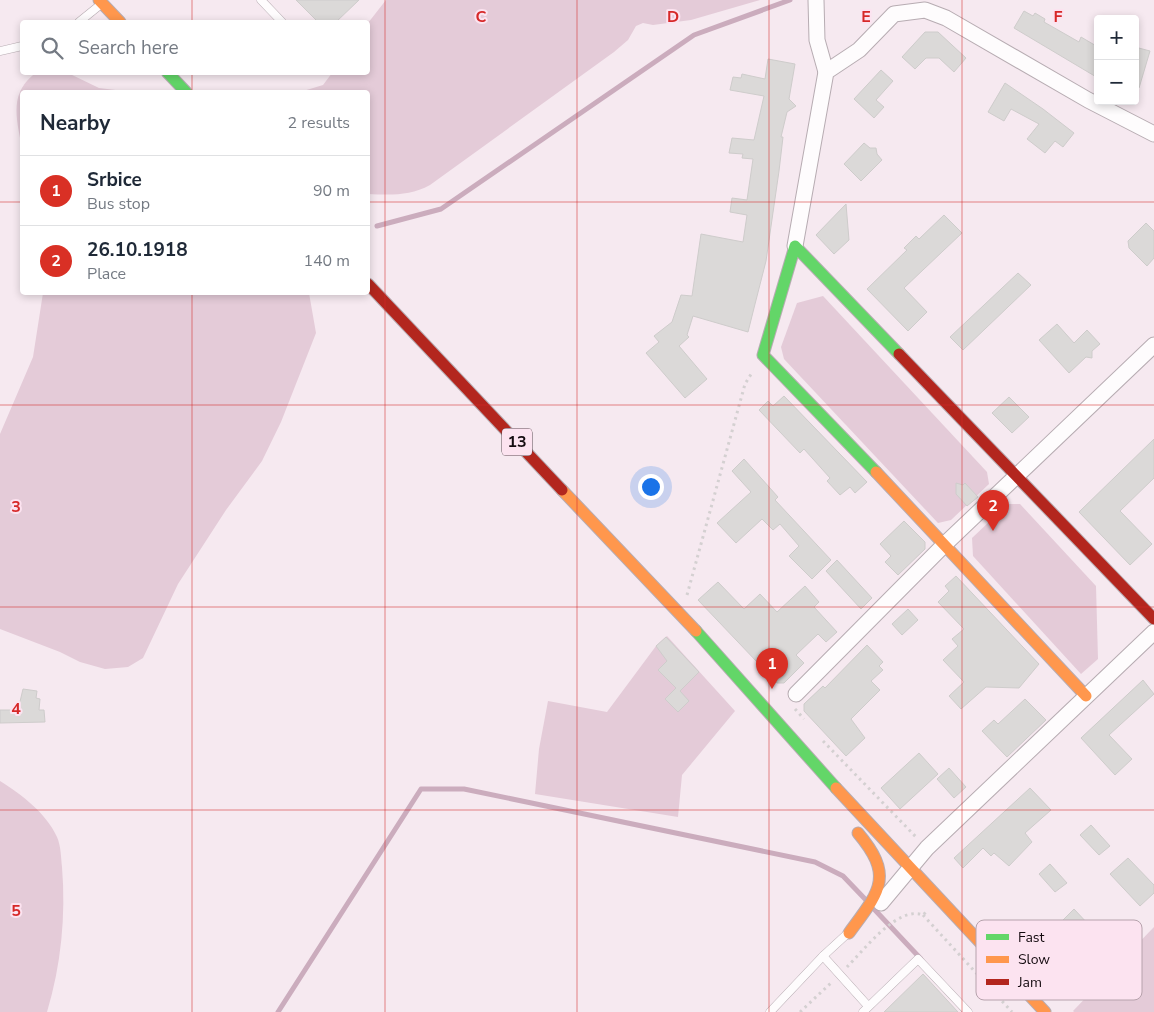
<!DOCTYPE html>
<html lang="en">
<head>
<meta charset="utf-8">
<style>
	:root { --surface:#fff; --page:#f6f6f7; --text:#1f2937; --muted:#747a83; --line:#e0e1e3; --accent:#d93025 }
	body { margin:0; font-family:"Nunito Sans",sans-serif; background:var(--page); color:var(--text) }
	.controls { position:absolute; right:15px; top:15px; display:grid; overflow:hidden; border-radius:5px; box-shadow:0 2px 8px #0003 }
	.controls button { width:45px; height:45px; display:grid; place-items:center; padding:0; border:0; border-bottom:1px solid var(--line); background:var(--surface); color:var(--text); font:25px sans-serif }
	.you { position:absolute; left:650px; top:486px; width:18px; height:18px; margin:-12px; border:4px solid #fff; border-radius:50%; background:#1a73e8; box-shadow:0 0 0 8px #1a73e833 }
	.badge { display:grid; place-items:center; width:32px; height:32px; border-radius:50%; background:var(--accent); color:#fff; font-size:16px; font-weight:700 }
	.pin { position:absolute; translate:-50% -41px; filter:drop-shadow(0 1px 2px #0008) }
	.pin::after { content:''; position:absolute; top:26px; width:18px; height:15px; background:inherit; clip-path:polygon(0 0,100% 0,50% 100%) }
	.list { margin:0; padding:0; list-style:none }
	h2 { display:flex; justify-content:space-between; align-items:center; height:65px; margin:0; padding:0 20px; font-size:21px }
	h2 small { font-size:16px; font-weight:400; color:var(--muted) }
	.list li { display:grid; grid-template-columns:32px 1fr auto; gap:15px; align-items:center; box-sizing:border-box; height:70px; padding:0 20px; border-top:1px solid var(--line) }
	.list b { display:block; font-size:19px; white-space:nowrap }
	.list p { margin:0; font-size:16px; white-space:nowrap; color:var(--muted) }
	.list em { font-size:16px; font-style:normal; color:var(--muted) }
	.icon { flex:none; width:28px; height:28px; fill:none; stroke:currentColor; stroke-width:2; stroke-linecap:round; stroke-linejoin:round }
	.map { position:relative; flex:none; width:1154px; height:1012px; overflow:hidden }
	.search { position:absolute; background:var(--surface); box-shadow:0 2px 8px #0003; left:20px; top:20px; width:350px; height:55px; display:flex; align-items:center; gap:12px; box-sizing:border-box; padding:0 18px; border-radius:5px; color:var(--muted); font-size:19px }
	.panel { position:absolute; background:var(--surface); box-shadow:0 2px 8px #0003; left:20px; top:90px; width:350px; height:205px; border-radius:5px }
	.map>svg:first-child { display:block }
	.green { fill:#e4cbd8 }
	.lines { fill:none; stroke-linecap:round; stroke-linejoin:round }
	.stream { stroke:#cbacbd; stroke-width:5 }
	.building { fill:#dbd9d8; stroke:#cecccb }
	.lane-casing { stroke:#b7acb2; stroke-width:9 }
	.street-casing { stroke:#b7acb2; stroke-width:17 }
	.fast-casing { stroke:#b7acb2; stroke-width:13 }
	.slow-casing { stroke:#b7acb2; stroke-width:13 }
	.jam-casing { stroke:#b7acb2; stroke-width:13 }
	.path { stroke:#d4d0d1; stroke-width:3; stroke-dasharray:2.5 4; stroke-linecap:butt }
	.lane { stroke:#fefcfd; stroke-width:8 }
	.street { stroke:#fefcfd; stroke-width:15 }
	.fast { stroke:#63d668; stroke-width:11 }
	.slow { stroke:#ff974d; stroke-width:11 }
	.jam { stroke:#b3261e; stroke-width:11 }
	.grid { fill:none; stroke:#d62828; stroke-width:1; stroke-opacity:0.55 }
	.labels { text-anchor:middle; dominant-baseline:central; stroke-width:4; stroke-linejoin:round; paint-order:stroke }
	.shield { fill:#fce3f0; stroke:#5a4b52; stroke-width:1 }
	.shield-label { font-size:16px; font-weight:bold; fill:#140a0f }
	.key { fill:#fce3f0; stroke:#b6a2ac; stroke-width:1 }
	.key-label { font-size:14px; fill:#140a0f }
	.grid-label { font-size:16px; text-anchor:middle; font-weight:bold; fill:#d62828; stroke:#fce3f0; stroke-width:4; stroke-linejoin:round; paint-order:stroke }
</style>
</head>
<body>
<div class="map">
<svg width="1154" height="1012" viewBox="0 0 1154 1012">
	<rect width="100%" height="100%" fill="#f6e9f0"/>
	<g class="green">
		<path d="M386,0H760L691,20L653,25L643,23L636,26L628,40L614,52L430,185C410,196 391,195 368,194V92H300L323,85L332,73L368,72V23Z"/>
		<path d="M37,72L68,73L99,88L132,92H22V147C16,117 9,92 37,72Z"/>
		<path d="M43,293H309L316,333L281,422L262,461L226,510L178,584L143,658L128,667L105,669L80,662L60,652L0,629V434L33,357Z"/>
		<path d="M823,296L987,472L989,484L951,520L938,523L784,359L781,347L797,303Z"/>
		<path d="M1008,504H1020L1096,586L1098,659L1081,674L973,556L972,538Z"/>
		<path d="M667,636L735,711L682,775L678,817L535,794L539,749L548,701L607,712L656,646Z"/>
		<path d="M0,781C21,794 47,814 57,837C61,846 61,858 62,867C66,916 61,965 47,1012H0Z"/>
		<path d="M1154,927V1012H1074L1073,1011Z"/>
	</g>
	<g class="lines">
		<g class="stream">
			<path d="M377,226L441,209L694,35L790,0"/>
			<path d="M874,909L921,959"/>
			<path d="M278,1012L421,789H464L815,862L843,876L865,899"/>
		</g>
	</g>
	<g class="building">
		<path d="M296,0H359L336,22H318Z"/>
		<path d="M1024,11L1033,16L1035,13L1045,19L1044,22L1079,42L1081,37L1098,47V78L1014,28Z"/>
		<path d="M925,32H938L966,58L954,72L939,58H926L915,69L902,57Z"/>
		<path d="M1135,47L1150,51L1139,88L1135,87Z"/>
		<path d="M768,59L795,64L789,99L796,106L787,112L781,137H783L779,171L766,261L754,308L748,332L693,316L687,335L689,337L679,346L707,379L685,398L646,353L659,342L654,336L672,322L681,295L692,296L701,234L743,242L747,215L730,212L732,198L747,200L753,159L742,158L743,154L729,153L732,138L754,140L764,96L730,90L733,77L741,78L742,74L765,79Z"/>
		<path d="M881,70L893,81L876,100L884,107L874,118L854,99Z"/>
		<path d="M1005,83L1043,109L1074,133L1063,147L1055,141L1045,153L1027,139L1039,124L1011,109L1004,121L988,112Z"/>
		<path d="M864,143L870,148H876L877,154L882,160L861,181L844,164Z"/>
		<path d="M846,204L849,240L834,254L816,235Z"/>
		<path d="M944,215L962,233L904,288L927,312L908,331L867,289L907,250L904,248L916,236L919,239Z"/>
		<path d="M1146,223L1154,231V258L1147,266L1129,248L1128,241Z"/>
		<path d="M1018,273L1031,285L963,350L950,337Z"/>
		<path d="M1057,324L1074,343L1087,330L1100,344L1092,351V358L1086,357L1069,373L1039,340Z"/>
		<path d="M784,396L867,482L855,493L850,487L840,495L827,481L830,478L804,449L800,453L759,410L768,401L773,406Z"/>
		<path d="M1009,397L1029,417L1012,433L992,413Z"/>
		<path d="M1154,439V478L1120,511L1152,544L1130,565L1079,512Z"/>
		<path d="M744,459L778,497L775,500L831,560L812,579L789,556L799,546L780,524L773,530L762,519L736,543L717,523L751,492L732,471Z"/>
		<path d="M956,483L963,485L965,483L978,497L967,506L956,494Z"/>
		<path d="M904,521L925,542V549L898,575L885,562L891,556L880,544Z"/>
		<path d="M837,560L872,598L861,609L826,571Z"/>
		<path d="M956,576L1039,664L1019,688L986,687L961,709L949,696L964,682L943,660L958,646L952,639L964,629L938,602L949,591L945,586Z"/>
		<path d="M718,582L744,609L760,594L777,612L805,586L819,602L814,607L837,632L826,642L818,634L796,655L804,663L784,683H777L698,600Z"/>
		<path d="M908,609L918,620L902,635L892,624Z"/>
		<path d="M666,637L699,672L680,691L689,701L678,712L665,699L676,688L658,670L667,661L656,646Z"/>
		<path d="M867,645L883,662L879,666L883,670L871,681L880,690L851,719L865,738L846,756L804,711V704L823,686L825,688Z"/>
		<path d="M1143,680L1154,694L1109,735L1132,759L1115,775L1081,738Z"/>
		<path d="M23,689L37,691L36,698L40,699L39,710H44L45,722L0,723V710H18Z"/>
		<path d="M1025,699L1046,720L1007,757L982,731L994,720L998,724Z"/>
		<path d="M919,753L938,774L900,809L881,788Z"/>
		<path d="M949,768L966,787L954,798L937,779Z"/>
		<path d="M1030,788L1051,810L1025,833L1032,842L1009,866L994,853L991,856L983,848L963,868L954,858Z"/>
		<path d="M1091,825L1110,846L1099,855L1080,835Z"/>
		<path d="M1128,858L1154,885V893L1140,906L1110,874Z"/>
		<path d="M1050,864L1067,883L1055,892L1039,874Z"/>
		<path d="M1074,909L1104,941L1086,958L1056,927Z"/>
		<path d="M923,974L958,1012H884Z"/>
	</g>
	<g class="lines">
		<g class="lane-casing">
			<g id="lane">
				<path d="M261,0L282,22"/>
				<path d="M79,22L100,5"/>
				<path d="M0,51L22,46"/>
				<path d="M823,956L868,1006"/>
				<path d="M770,1012L823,956L847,934"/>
				<path d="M863,1012L918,959L968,1012"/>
			</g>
		</g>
		<g class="street-casing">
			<g id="street">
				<path d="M816,0L817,40L826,72"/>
				<path d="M795,246L826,72L859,50L894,14L925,10L946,18L1088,100L1154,134"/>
				<path d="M796,694L945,544L1154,345"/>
				<path d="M881,903L927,848L1154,632"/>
			</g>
		</g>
		<g class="fast-casing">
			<g id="fast">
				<path d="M167,72L186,92"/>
				<path d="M876,472L763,355L795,246L899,354"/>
				<path d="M696,631L836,788"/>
			</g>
		</g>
		<g class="slow-casing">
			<g id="slow">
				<path d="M99,0L120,22"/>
				<path d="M876,472L1086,696"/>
				<path d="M562,490L696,631"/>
				<path d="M836,788L1045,1012"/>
				<path d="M849,933C879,892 895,877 858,833"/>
			</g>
		</g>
		<g class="jam-casing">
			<g id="jam">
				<path d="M368,284L562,490"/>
				<path d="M899,354L1154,619"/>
			</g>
		</g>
		<g class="path">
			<path d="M687,595L745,384L753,371"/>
			<path d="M795,709L804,719"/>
			<path d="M823,741L916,837"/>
			<path d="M923,915L1012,1012"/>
			<path d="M847,967C864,950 898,905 923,915L926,912"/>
			<path d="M800,1012L832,982"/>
		</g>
		<use href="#lane" class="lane"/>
		<use href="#street" class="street"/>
		<use href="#fast" class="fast"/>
		<use href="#slow" class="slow"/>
		<use href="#jam" class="jam"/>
	</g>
	<path class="grid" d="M192,0V22M385,0V1012M577,0V1012M769,0V1012M962,0V1012M192,72V92M0,202H22M368,202H1154M192,292V1012M0,405H1154M0,607H1154M0,810H1154"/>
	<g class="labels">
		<rect class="shield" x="502" y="428.5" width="30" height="27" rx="4"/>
		<g class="shield-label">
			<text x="517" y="442">13</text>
		</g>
	</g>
	<rect x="976" y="920" width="166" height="80" rx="8" class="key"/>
	<rect x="986" y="934" width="23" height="6" fill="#63d668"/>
	<rect x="986" y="956" width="23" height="7" fill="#ff974d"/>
	<rect x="986" y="979" width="23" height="6" fill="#b3261e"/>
	<g class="key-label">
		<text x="1018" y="942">Fast</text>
		<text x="1018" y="964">Slow</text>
		<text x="1018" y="987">Jam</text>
	</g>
	<g class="grid-label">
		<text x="481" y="22">C</text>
		<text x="673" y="22">D</text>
		<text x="866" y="22">E</text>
		<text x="1058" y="22">F</text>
		<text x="16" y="512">3</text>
		<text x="16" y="714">4</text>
		<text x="16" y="916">5</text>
	</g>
</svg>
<div class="controls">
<button>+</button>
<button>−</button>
</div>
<div class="you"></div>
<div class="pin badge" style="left:772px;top:689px">1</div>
<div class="pin badge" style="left:993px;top:531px">2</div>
<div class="search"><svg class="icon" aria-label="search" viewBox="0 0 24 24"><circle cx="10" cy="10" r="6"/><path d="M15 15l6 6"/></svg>Search here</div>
<section class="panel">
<h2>Nearby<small>2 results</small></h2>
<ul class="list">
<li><span class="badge">1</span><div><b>Srbice</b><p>Bus stop</p></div><em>90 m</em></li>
<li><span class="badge">2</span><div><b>26.10.1918</b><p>Place</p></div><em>140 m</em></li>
</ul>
</section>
</div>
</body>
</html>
